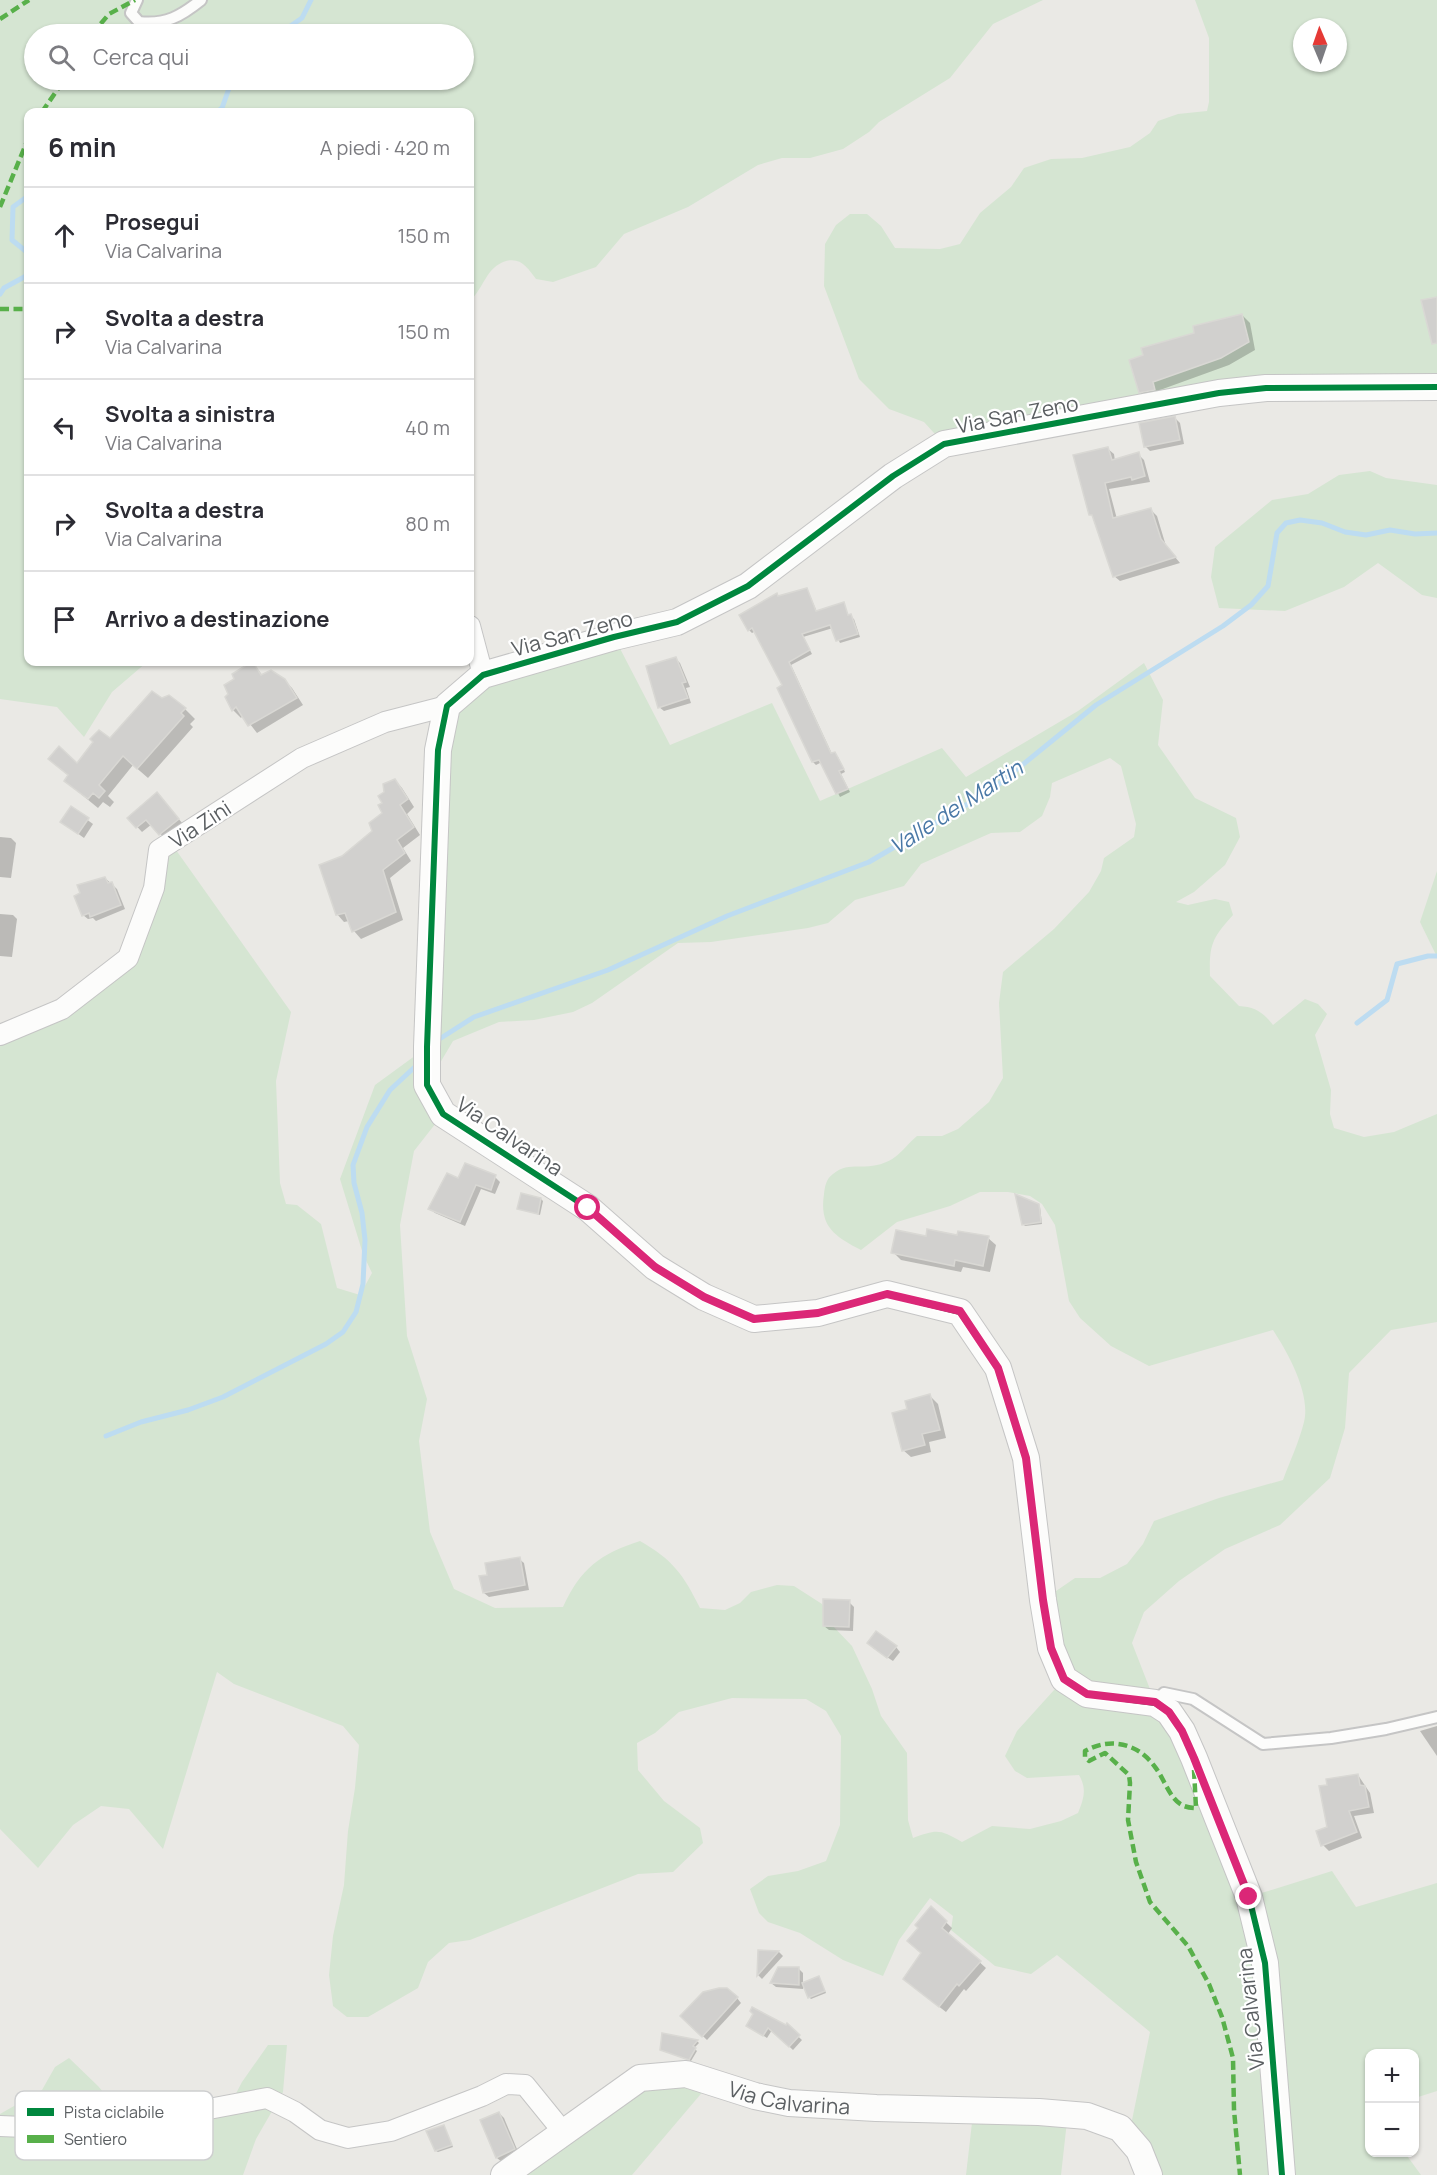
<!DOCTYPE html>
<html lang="it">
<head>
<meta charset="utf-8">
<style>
	:root { --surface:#fff; --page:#f7f7f7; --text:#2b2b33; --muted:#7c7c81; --line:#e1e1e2 }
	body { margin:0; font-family:Manrope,sans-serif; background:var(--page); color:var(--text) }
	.controls { position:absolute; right:18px; bottom:18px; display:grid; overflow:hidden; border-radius:12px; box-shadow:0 2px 4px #0004 }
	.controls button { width:54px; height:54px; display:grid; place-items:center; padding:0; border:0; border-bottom:2px solid var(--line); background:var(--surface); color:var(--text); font:30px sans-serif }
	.compass { position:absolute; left:1293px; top:18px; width:54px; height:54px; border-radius:50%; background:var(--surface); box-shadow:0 2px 4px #0004; rotate:358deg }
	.stop { position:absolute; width:18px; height:18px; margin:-14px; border:4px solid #db2777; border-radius:50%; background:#fff }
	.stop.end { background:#db2777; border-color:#fff; box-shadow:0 2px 6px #0008 }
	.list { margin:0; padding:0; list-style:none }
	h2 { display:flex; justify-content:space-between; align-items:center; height:78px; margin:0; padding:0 24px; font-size:26px }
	h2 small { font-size:20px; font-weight:400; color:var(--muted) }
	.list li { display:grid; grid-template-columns:39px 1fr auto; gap:18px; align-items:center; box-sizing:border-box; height:96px; padding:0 24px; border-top:2px solid var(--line) }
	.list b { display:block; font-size:22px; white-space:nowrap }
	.list p { margin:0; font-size:20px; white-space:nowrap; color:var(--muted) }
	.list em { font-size:20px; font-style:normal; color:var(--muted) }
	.icon { flex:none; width:33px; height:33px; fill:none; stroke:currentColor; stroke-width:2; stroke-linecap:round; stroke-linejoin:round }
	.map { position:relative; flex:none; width:1437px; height:2175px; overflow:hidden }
	.search { position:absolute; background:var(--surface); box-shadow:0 2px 4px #0004; left:24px; top:24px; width:450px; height:66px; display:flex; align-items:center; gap:15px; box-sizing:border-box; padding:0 21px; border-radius:33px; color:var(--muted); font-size:22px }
	.panel { position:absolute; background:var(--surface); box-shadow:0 2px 4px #0004; left:24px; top:108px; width:450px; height:558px; border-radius:12px }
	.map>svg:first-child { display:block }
	.green { fill:#d5e5d2; fill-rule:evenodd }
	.shadow { fill:#0003 }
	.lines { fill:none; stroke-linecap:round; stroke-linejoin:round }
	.stream { stroke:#bddcf1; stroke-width:5 }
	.building { fill:#d1d0ce; stroke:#d9d8d4; stroke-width:1.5 }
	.service-casing { stroke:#c5c5c5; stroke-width:14 }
	.minor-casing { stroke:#c5c5c5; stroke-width:22 }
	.tertiary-casing { stroke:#c5c5c5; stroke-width:28 }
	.service { stroke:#fcfcfb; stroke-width:10 }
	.minor { stroke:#fcfcfb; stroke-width:20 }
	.tertiary { stroke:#fcfcfb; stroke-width:26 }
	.quiet { stroke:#58b04a; stroke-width:4.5; stroke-dasharray:9 4.5; stroke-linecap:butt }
	.cycleway-casing { stroke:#fff; stroke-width:10 }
	.cycleway { stroke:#00873e; stroke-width:6 }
	.route { stroke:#db2777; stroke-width:8 }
	.labels { text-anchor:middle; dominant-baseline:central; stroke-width:4.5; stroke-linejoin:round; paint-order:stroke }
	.street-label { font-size:21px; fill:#5b5f62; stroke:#fff }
	.water-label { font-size:22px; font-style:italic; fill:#4978a6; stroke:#fff }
	.key { fill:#fff; stroke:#cecfd0; stroke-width:1.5 }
	.key-label { font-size:16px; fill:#5b5f62 }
</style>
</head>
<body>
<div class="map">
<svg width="1437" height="2175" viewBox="0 0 1437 2175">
	<rect width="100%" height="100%" fill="#eae9e5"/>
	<g class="green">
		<path d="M0,0H1043L993,24L950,78L879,122L869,132L843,149L810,158H782L758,165L688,207L624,234L596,267L553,282L536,279C528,268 521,257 506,261C486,267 484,288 470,301V112H28V662H147L112,692L84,737L57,707L0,699ZM34,34H464V80H34Z"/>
		<path d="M1195,0H1437V387L1266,388L944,444L924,422L889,409L859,379L824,286L825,244L836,225L850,214H867L881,226L895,248L940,249L960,244L980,213L1011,187L1024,168L1051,159L1082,158L1130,147L1150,133L1158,121L1178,114L1207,111L1209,102V38ZM1302,27H1338V63H1302Z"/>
		<path d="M1370,471L1386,478L1437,485V598L1422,595L1378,563L1344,587L1285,611L1219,608L1211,577L1215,547L1272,500L1308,494L1339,475Z"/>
		<path d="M614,637L670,745L772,703L820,801L942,748L966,777L1078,711L1144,663L1163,700L1158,745L1195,798L1236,818L1240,837L1225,865L1194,892L1176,902L1188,905L1215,899L1229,902L1233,915C1212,938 1209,945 1210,976L1239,1006C1255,1007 1263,1012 1273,1025L1305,999L1318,1004L1327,1014L1315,1035L1331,1090L1330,1114L1334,1128L1364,1137L1394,1132L1437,1114V1322L1391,1330L1349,1373L1345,1428L1330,1478L1280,1525L1225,1549L1179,1581L1144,1612L1132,1643L1155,1702L1249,1897L1332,1871L1356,1907L1437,1883V2091L1415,2098L1414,2054H1370V2152L1405,2153L1421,2175H1153L1130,2130L1150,2032L1057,1955L1031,1974L995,1966L951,1930L953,1916L930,1898L899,1940L883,1976L843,1960L800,1933L768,1922L759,1913L750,1889L768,1876L798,1871L826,1861L840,1825L841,1736L826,1711L806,1699L732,1698L679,1712L655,1733L637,1743L638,1770L664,1801L700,1828L703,1843L673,1872L638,1874L470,1940L449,1943L428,1962L418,1988L368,2017H347L333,2006L329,1975L333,1936L344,1885L348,1831L355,1788L359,1745L343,1726L234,1684L217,1672L163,1849L129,1809L101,1806L73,1825L38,1868L0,1829V1032L91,991L136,937L145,879L150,862L171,843L291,1012L276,1081L280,1183L286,1204L297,1205L321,1224L337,1288L360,1295L372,1273L363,1254L340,1179L375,1085L427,1047L447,706L483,675ZM1110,758L1121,766L1136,824L1134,837L1104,858L1101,871L1089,892L1054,929L1003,972L999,1003L1003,1078L989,1102L958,1129L942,1136H917C903,1148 897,1161 877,1165C860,1169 847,1162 833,1174C826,1179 825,1186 824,1194C819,1227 835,1236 861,1250L897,1222L950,1206L980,1192H1008L1030,1196L1042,1204L1055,1225L1069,1301L1080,1318L1111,1346L1149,1366L1273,1330C1288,1353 1311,1394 1304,1422C1299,1442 1290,1461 1283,1480L1219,1498L1154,1521L1143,1544L1127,1564L1100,1578H1075L1043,1600L1064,1679L1017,1731L1005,1756L1015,1771L1027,1778L1079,1775C1087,1789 1084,1798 1078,1813L1061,1821L1030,1829L992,1826L962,1842C940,1829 937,1829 913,1838L908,1820L907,1753L881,1716L872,1689L852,1646L831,1624L822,1604L794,1586L777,1585L751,1592L740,1603L725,1610L700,1608C683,1574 673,1560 640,1541C600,1554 581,1568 563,1607L495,1608L454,1589L430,1532L419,1441L427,1399L407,1336L400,1225L414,1151L443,1114L427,1085L453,1041L499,1022L534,1020L573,1012L592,1003L678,943L711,942L808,928L828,923L855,900L904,886L921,864L991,833L1020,832L1042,816L1050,797L1052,783Z"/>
		<path d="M1437,871V957L1420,922Z"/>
		<path d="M268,2045H287L283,2092L256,2139L243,2175H0V2114L42,2090L55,2067L69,2058L98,2086L120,2112L137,2123L229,2107L242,2082Z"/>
		<path d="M642,2080L711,2082L632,2175H503Z"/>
		<path d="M1068,2112L1061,2175H966L973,2114Z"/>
	</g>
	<g class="shadow">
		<path d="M1242,315L1250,323L1255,350L1229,365L1160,390L1162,397L1147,400L1140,392L1145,355Z"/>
		<path d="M1175,418L1180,423L1184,444L1150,451L1145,446Z"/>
		<path d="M1108,449L1114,454L1115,461L1138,454L1144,460L1150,482L1109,489L1117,519L1151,510L1157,516L1166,546L1180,563L1120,581L1114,576L1095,519L1091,514Z"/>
		<path d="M807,589L817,612L843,604L849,616L854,619L860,637L840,643L833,628L803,637L812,654L791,665L832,754H835L838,757L845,772L841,774L850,792L840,797L822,762L816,765L813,762L784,686L756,631L752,633L749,630L779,597Z"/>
		<path d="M675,658L680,663L690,687L686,688L691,703L664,711L659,707Z"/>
		<path d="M252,662L263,676L284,680L292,688L303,705L257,733L243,715L241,718L233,710L226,697L236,680Z"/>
		<path d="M162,700L185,709L195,719L190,724L193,727L148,778L133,765L108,796L114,802L110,807L103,802L98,808L76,790L66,780L69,776L50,759L77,766Z"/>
		<path d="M395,780L402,788L414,807L407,814L420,835L403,848L411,861L390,878L403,920L361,939L354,931L349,921L344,922L337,914L342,857L374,831L384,814L383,803Z"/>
		<path d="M162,799L183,824L165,839L152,824L142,832L129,818Z"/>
		<path d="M71,808L93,824L84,838L62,822Z"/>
		<path d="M0,837L11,838L16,843L11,878L0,877Z"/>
		<path d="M105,878L117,889L125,909L96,921L93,918L88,919L83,915Z"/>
		<path d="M0,914L13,915L17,919L12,957L0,956Z"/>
		<path d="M495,1177L500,1182L495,1194L481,1189L465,1226L435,1213L430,1209L459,1180Z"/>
		<path d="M541,1199L543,1201L540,1215L519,1208Z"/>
		<path d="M1038,1205L1040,1207L1042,1224L1025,1226L1023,1224Z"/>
		<path d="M958,1237L988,1238L996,1245L990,1272L963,1267L961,1272L901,1260L893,1252L927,1238Z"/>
		<path d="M930,1396L938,1404L946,1438L929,1442L931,1452L911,1457L903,1450L909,1410Z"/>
		<path d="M519,1559L524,1563L529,1590L489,1597L484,1593L489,1576Z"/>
		<path d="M849,1602L854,1607L853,1631L829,1630L824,1626Z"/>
		<path d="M896,1647L900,1652L893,1661L873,1648Z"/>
		<path d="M1437,1726V1756L1420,1731Z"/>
		<path d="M1358,1775L1370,1793L1374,1813L1354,1816L1362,1838L1329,1851L1323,1845L1329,1828L1328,1786Z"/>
		<path d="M931,1908L952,1928L948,1934L986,1968L966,1991L964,1989L946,2012L911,1985L923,1954L920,1928Z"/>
		<path d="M760,1952H779L783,1956L762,1979L758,1975Z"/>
		<path d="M799,1969L803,1973V1989L776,1987L771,1983Z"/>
		<path d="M819,1978L826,1993L811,1999L809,1997Z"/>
		<path d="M737,1998L741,2003L707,2040L682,2016Z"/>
		<path d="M748,2026H787L802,2040L793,2050L772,2030L767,2038Z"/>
		<path d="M663,2035L698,2042L699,2043L694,2048L697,2051L691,2061L664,2051Z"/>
		<path d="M499,2113L504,2118L519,2154L502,2162L497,2158L482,2121Z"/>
		<path d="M444,2126L453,2147L438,2152L436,2151Z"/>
	</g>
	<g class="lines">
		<g class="stream">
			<path d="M279,34L302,18L311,0"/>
			<path d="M217,112L222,108L232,80"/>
			<path d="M28,196L13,207L12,240L28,253"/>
			<path d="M0,294L4,288L26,276L28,264"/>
			<path d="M1357,1023L1387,1000L1397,964L1428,956H1437"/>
			<path d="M441,1038L474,1017L608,970L727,916L869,862L961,808L994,788L1096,705L1223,626L1251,605L1268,586L1277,533L1286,523L1300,520L1322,523L1345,532L1366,535L1390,530L1415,534L1437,533"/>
			<path d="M106,1436L141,1422L188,1410L223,1397L326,1344L343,1332L356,1312L363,1284L365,1240L362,1213L354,1183L353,1165L367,1127L390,1090L418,1064"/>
		</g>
	</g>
	<g class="building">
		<path d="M1437,297V343L1432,344L1421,300Z"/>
		<path d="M1242,314L1249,342L1221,358L1153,382L1155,390L1139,393L1129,360L1143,355L1141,348L1194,333L1193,326Z"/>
		<path d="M1175,416L1180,440L1144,447L1139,423Z"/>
		<path d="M1108,447L1112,460L1139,452L1145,476L1132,480L1131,477L1105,483L1113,518L1151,508L1161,539L1176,557L1113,577L1092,515H1089L1073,455Z"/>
		<path d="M807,588L816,611L844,602L848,615L851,614L858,634L836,641L830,625L802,634L810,650L789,662L831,753L835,752L844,769L839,771L848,789L836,794L819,760L812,762L777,688L782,685L752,628L748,631L739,615L777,593L778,596Z"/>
		<path d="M676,657L686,682L682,683L688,698L658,708L646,666Z"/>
		<path d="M251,662H253L261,675L271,670L285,679L297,698L248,726L236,707L232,711L225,697L228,694L224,685L234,679L232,674Z"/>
		<path d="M152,691L162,698L169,695L186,708L181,713L184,716L137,769L123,756L99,785L105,791L99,798L93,793L88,799L64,781L68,775L48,759L59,746L77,763L93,742L90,739L99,730L110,738Z"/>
		<path d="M395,779L408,799L400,805L414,827L397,840L405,853L383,870L396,912L352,932L345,913L336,915L319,865L342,856L372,831L369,823L382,813L378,805L382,803L378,796L384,792L383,784Z"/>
		<path d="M157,792L179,819L159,835L146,820L136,828L127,818Z"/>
		<path d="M71,806L89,818L78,834L60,822Z"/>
		<path d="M105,877L108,883L112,882L121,905L90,917L89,913L82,916L74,896L80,893L77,885Z"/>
		<path d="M465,1163L496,1175L491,1190L476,1185L460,1222L428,1209L447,1173L458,1178Z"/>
		<path d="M521,1193L541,1198L538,1214L517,1209Z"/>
		<path d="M1015,1194L1039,1204L1041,1222L1022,1225Z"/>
		<path d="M927,1229L957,1235L958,1231L989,1236L983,1266L955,1260L954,1266L891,1253L896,1230L926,1236Z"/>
		<path d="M930,1394L940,1430L922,1434L925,1445L902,1451L892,1413L907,1409L905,1401Z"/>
		<path d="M520,1557L525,1585L483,1593L479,1576L487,1575L485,1563Z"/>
		<path d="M823,1599L850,1600L849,1627L823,1626Z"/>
		<path d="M876,1631L897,1646L887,1658L867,1643Z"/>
		<path d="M1358,1774L1360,1785L1365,1786L1369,1807L1349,1811L1357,1832L1321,1846L1316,1831L1327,1827L1319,1786L1327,1785L1326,1779Z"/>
		<path d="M931,1906L947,1921L942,1928L981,1961L959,1986L957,1984L939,2007L903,1979L921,1953L907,1941L918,1928L915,1925Z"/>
		<path d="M758,1950L779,1951L757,1976Z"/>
		<path d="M778,1967H799V1985L770,1983Z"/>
		<path d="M819,1976L825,1991L808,1998L802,1983Z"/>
		<path d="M719,1988H727L738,1997L702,2037L680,2016L703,1992Z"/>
		<path d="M752,2007L786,2025L787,2023L800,2035L789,2047L768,2028L763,2036L746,2026L753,2014L750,2011Z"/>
		<path d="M662,2033L698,2040L693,2046L696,2048L689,2060L660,2050Z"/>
		<path d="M499,2112L515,2149L496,2158L480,2120Z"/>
		<path d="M444,2125L452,2145L435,2151L426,2131Z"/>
	</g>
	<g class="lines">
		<g class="service-casing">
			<g id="service">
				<path d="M137,0L131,13L139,22C166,25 181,16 201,0"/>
				<path d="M1155,1702L1164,1693L1193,1699L1263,1744L1331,1738L1386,1729L1437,1717"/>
			</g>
		</g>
		<g class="minor-casing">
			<g id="minor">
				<path d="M470,626L483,675"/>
				<path d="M0,1035L62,1009L128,958L154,888L159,850L302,758L385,722L447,706"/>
				<path d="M0,2126L97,2130L267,2098L295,2112L320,2130L348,2138L391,2131L482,2096L506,2084L525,2085L564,2133"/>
			</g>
		</g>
		<g class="tertiary-casing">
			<g id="tertiary">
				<path id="s1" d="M504,2175L640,2078L686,2074L755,2096L789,2103L876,2108L1039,2112L1087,2116L1120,2128L1139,2150L1149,2175"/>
				<path d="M1282,2175L1265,1963L1249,1897L1194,1758L1182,1731L1169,1712L1155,1703L1087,1694L1064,1679L1051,1648L1043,1600L1026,1458L998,1368L960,1312L887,1294L818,1313L754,1319L704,1297L655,1267L588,1208L443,1114L427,1085V1047L438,750L447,706L483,675L614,637L677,622L748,586L893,476L944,444L1219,393L1266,388L1437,387"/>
			</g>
		</g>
		<use href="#service" class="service"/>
		<use href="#minor" class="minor"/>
		<use href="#tertiary" class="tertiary"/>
		<g class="quiet">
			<path d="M0,19L29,0"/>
			<path d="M92,34L109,14L135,0"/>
			<path d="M42,112L64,80"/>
			<path d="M0,207L28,139"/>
			<path d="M0,309H28"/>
			<path d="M470,317V318"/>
			<path d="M1194,1770L1196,1808C1192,1808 1185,1807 1182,1805C1169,1798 1164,1778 1155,1767C1138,1743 1110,1737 1085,1751V1757L1089,1761L1105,1753L1129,1775L1130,1783L1128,1820L1136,1862L1150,1902L1188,1946L1209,1984L1222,2017L1233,2058L1234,2110L1240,2175"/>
		</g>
		<g class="cycleway-casing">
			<path id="cycleway" d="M1282,2175L1265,1963L1249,1897L1194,1758L1182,1731L1169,1712L1155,1703L1087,1694L1064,1679L1051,1648L1043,1600L1026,1458L998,1368L960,1312L887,1294L818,1313L754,1319L704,1297L655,1267L588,1208L443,1114L427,1085V1047L438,750L447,706L483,675L614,637L677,622L748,586L893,476L944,444L1219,393L1266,388L1437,387"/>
		</g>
		<use href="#cycleway" class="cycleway"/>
	</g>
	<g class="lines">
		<path class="route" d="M588,1208L655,1267L704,1297L754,1319L818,1313L887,1294L960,1311L998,1368L1026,1458L1043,1600L1051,1648L1064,1679L1087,1694L1155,1702L1169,1712L1182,1731L1194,1758L1249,1897"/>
	</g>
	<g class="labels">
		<g class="street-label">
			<text transform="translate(1017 414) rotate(-11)">Via San Zeno</text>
			<text transform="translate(572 633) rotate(-15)">Via San Zeno</text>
			<text transform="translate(200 824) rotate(-33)">Via Zini</text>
			<text transform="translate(510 1136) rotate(34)">Via Calvarina</text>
			<text transform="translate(1250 2009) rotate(-96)">Via Calvarina</text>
			<text stroke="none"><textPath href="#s1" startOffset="320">Via Calvarina</textPath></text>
		</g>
		<g class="water-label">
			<text transform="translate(956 807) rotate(-33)">Valle del Martin</text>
		</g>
	</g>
	<rect x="15" y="2091" width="198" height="69" rx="9" class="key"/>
	<rect x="27" y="2108" width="27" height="8" fill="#00873e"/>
	<rect x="27" y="2135" width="27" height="8" fill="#58b04a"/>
	<g class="key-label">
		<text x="64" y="2118">Pista ciclabile</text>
		<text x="64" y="2145">Sentiero</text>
	</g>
</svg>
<div class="controls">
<button>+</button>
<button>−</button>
</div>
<svg class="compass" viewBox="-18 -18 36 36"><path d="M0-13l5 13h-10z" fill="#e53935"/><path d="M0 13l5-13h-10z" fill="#7c7c81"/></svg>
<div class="stop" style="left:588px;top:1208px"></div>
<div class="stop end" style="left:1249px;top:1897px"></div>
<div class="search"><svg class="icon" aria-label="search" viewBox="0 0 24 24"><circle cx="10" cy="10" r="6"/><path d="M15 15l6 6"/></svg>Cerca qui</div>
<section class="panel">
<h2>6 min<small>A piedi · 420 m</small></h2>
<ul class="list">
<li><svg class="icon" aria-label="ahead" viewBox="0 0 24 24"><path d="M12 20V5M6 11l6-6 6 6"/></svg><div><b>Prosegui</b><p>Via Calvarina</p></div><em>150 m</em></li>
<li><svg class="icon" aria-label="right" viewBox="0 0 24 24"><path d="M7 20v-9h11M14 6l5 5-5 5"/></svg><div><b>Svolta a destra</b><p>Via Calvarina</p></div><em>150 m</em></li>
<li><svg class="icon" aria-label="left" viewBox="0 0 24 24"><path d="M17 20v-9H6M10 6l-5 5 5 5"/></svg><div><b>Svolta a sinistra</b><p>Via Calvarina</p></div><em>40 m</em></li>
<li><svg class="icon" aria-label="right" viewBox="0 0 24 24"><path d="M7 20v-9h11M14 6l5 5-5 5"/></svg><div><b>Svolta a destra</b><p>Via Calvarina</p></div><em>80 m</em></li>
<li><svg class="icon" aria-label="arrive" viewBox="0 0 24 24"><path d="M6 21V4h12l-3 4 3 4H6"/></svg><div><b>Arrivo a destinazione</b></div></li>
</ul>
</section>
</div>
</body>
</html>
